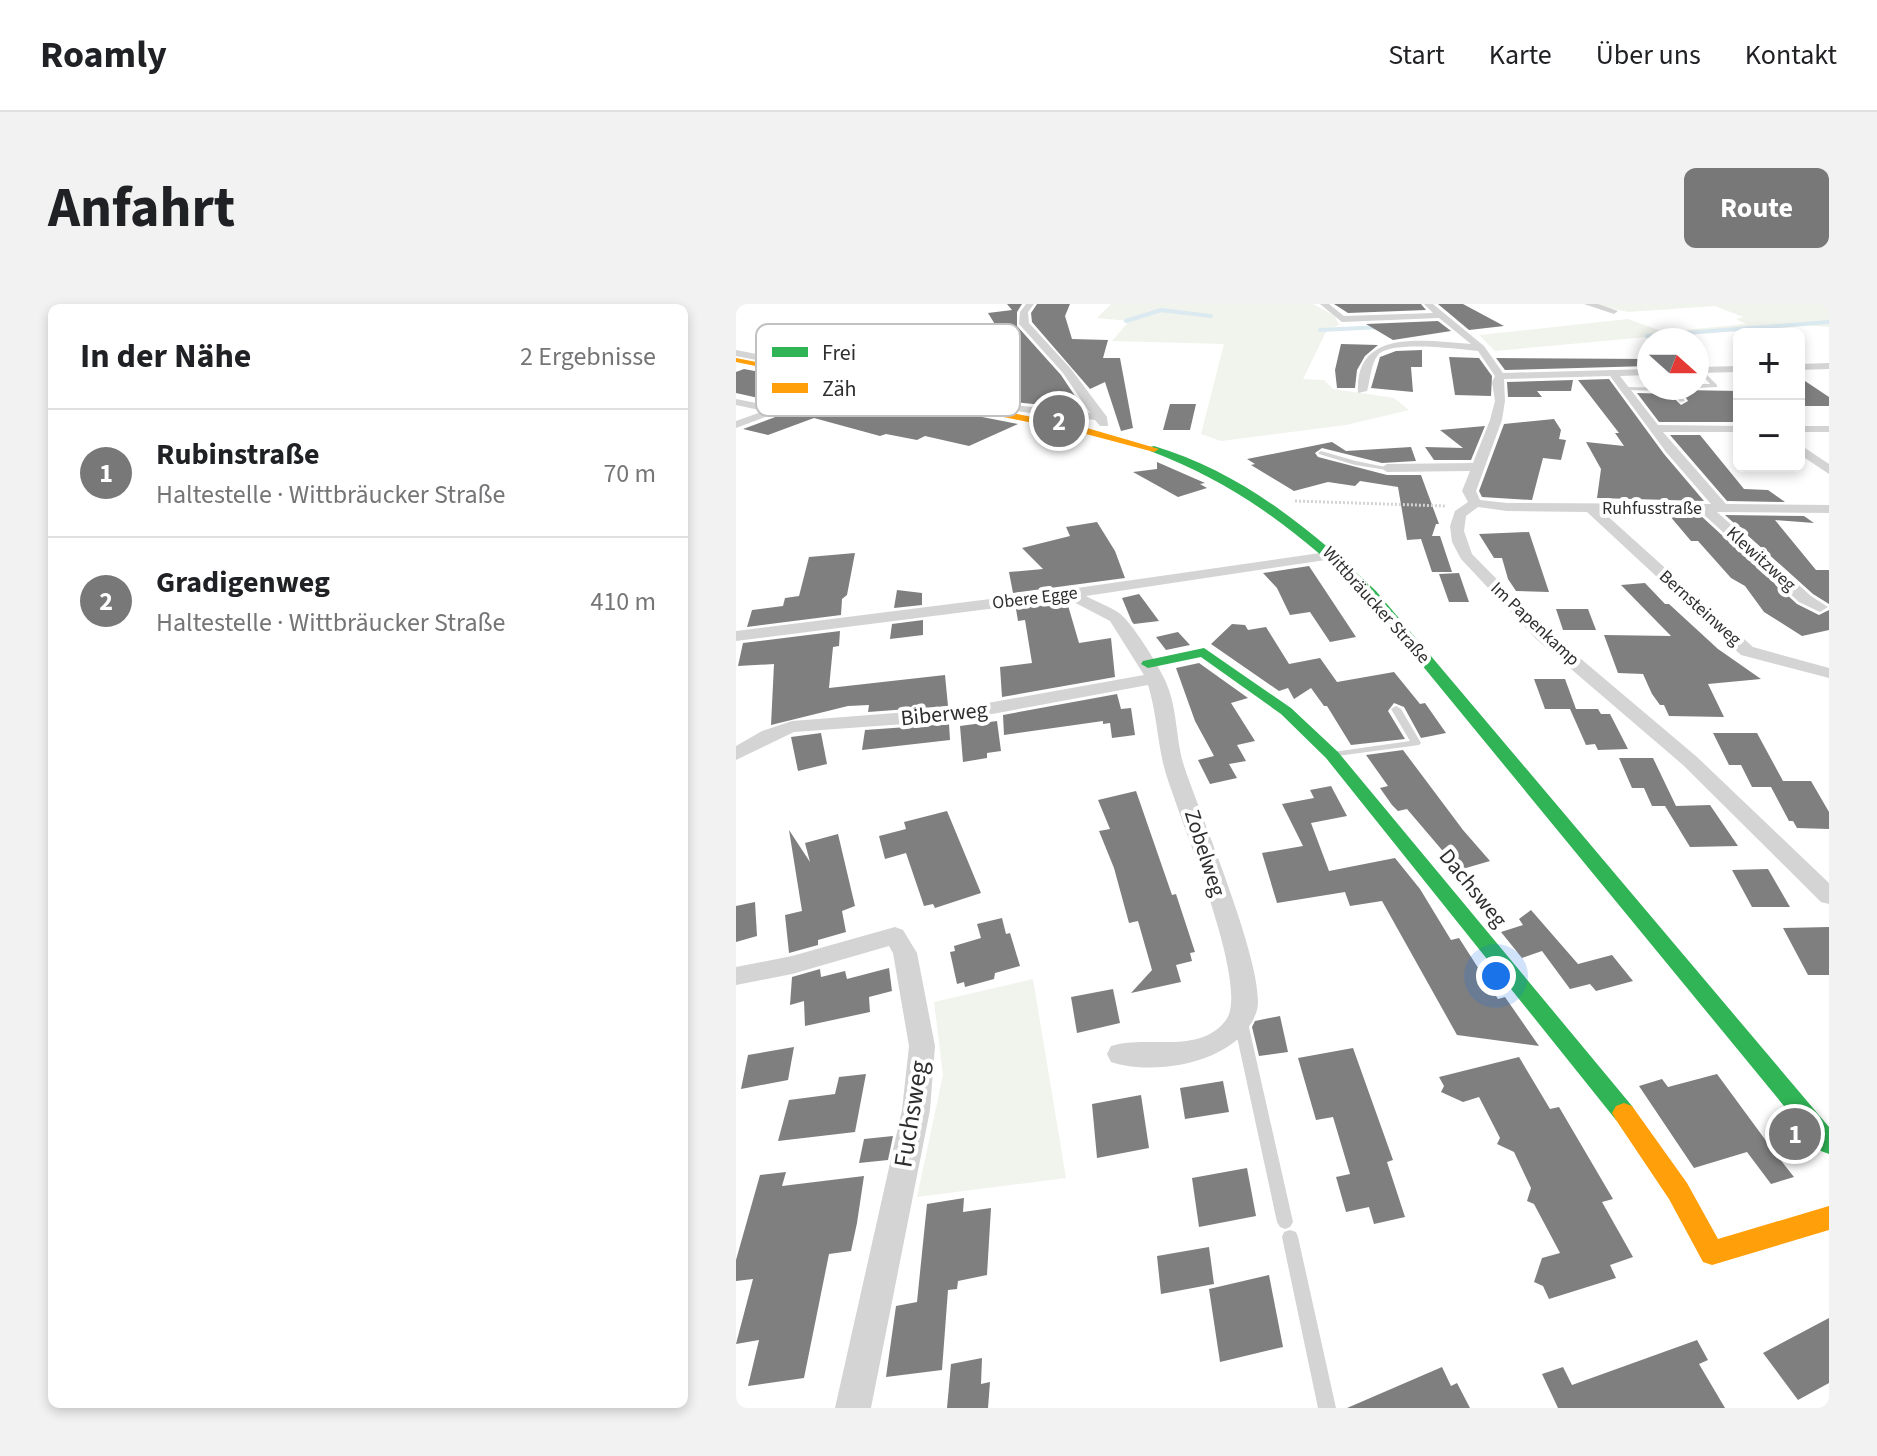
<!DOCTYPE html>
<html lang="de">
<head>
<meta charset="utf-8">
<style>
	:root { --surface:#fff; --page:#f2f2f2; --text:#202124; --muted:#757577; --line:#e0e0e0; --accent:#787878 }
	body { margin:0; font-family:"Source Sans 3",sans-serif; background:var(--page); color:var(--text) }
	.controls { position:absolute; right:24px; top:24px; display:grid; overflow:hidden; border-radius:12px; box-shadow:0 4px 12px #0003 }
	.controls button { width:72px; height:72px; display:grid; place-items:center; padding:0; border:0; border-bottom:2px solid var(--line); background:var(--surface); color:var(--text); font:40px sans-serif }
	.compass { position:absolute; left:901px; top:24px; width:72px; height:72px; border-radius:50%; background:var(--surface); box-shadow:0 4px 12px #0003; rotate:111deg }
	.you { position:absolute; left:760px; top:672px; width:28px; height:28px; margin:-20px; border:6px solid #fff; border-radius:50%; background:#1a73e8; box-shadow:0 0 0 12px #1a73e833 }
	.badge { display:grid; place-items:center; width:52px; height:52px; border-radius:50%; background:var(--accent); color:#fff; font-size:26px; font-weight:700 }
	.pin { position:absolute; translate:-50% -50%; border:4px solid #fff; box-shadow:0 2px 8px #0006 }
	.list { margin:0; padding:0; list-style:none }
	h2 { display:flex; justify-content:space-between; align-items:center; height:104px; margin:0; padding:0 32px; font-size:34px }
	h2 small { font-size:26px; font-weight:400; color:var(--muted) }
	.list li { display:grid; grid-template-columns:52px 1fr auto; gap:24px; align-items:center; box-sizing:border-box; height:128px; padding:0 32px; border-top:2px solid var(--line) }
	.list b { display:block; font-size:30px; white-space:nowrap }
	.list p { margin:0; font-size:26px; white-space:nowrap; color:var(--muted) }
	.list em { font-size:26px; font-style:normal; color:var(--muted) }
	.map { position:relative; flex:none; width:1093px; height:1104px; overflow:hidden; border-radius:12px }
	header { display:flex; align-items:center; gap:48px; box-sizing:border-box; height:112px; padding:0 40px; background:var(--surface); border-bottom:2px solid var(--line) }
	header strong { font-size:38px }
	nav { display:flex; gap:44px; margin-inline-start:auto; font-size:28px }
	.intro { display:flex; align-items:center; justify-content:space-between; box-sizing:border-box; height:192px; padding:0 48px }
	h1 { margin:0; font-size:56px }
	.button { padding:20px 36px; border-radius:12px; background:var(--accent); color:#fff; font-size:28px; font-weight:700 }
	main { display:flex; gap:48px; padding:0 48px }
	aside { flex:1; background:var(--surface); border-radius:12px; box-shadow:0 4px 12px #0003 }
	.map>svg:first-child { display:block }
	.green { fill:#f1f4ed }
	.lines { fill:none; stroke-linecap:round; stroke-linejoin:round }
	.stream { stroke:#dbe9f0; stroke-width:4 }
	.building { fill:#7f7f7f }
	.path { stroke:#d4d4d4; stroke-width:3; stroke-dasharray:2 2; stroke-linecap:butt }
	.lane { fill:#d4d4d4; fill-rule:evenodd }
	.street { fill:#d4d4d4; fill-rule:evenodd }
	.fast { fill:#30b455; fill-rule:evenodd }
	.slow { fill:#ff9f0a; fill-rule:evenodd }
	.labels { text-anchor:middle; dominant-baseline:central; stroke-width:8; stroke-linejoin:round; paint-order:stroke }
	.far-street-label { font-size:18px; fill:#2f2f2f; stroke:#fff }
	.street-label { font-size:22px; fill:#2f2f2f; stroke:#fff }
	.near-street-label { font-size:26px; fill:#2f2f2f; stroke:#fff }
	.key { fill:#fff; stroke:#c1c1c1; stroke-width:2 }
	.key-label { font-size:22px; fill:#2f2f2f }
</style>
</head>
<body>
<header>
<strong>Roamly</strong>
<nav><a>Start</a><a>Karte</a><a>Über uns</a><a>Kontakt</a></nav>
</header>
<div class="intro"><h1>Anfahrt</h1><a class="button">Route</a></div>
<main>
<aside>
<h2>In der Nähe<small>2 Ergebnisse</small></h2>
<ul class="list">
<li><span class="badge">1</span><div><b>Rubinstraße</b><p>Haltestelle · Wittbräucker Straße</p></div><em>70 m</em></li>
<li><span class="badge">2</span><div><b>Gradigenweg</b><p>Haltestelle · Wittbräucker Straße</p></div><em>410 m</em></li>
</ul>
</aside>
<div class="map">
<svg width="1093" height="1104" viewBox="0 0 1093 1104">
	<rect width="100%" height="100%" fill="#fff"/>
	<g class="green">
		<path d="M375,0H577L599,12L603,21L591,26L567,75L588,76L597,85L658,94L673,106L610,121L485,137L465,130L488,40L376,37L393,17L361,14Z"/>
		<path d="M856,0H1093V23L1054,20L759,47L743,31L892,15L928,28L1010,20L1000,15L1007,13L979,2L892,8Z"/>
		<path d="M297,675L330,874L181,893L207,771L198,698Z"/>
	</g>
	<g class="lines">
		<g class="stream">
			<path d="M390,17L425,6L475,12"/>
			<path d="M584,26L646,23"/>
			<path d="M911,32L1093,18"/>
		</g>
	</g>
	<g class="building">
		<path d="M271,0H286L281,8V22L325,71L339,92L319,102L287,99L31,49L77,35L189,57L265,30L252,9L276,6Z"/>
		<path d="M301,0H334L329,12L336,35L372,36L367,54H384L397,124L385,127L369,78L354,85L296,18L295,9Z"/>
		<path d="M598,0H685L690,6L612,9Z"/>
		<path d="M702,0H727L768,22L733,26Z"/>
		<path d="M702,17L715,27L657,36L630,20Z"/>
		<path d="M605,40L642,41L629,52L621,66L619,84H601L599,66Z"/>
		<path d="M686,46V63H675L677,88L635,84L644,53L660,47Z"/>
		<path d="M713,53L743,54L756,72L755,92L719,91Z"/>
		<path d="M760,54L913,55V62L769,66Z"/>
		<path d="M8,65L65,76L90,82L40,100L28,98L32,96L0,89V68Z"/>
		<path d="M1063,73L1093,93V102H1063Z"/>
		<path d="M873,75L928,150L968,197L861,194L865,165L850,138L888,142L879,129H883L842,76Z"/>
		<path d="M837,76L835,87H801L806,93H772L771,78Z"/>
		<path d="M111,86L195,103L282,120L233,142L189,132L181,136L150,130L144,132L78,114L32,131L7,125Z"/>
		<path d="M945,86L1003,87V118H923L901,89L934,90L945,101L952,97Z"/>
		<path d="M434,100H460L454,126H427Z"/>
		<path d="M818,115L825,126L823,135L830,136L825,156L807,154L796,196L746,193L743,187L768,120Z"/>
		<path d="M749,122L735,156H698L689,143L727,144L704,126Z"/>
		<path d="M934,131H964L1008,185L1032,186L1049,198L991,197Z"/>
		<path d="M596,138L610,147L675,143L680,157L646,159L586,144L579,149L582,153L651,171H685L703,220H700L696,232H704L716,268H696L685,235L671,236L662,183L624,177L619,182L592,178L558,187L515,161L519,160L511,155Z"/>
		<path d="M421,158L469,179L464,180L471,184L442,193L397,168L421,165Z"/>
		<path d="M933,211H964L1061,300L1083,311L1093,306V326L1066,332L1028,308L1009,282L995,274L962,237H955Z"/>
		<path d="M989,211L1068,212L1078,219L1039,216L1080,266H1093V300L1077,290Z"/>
		<path d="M361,218L379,247L389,274L277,289L273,268L307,265L286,244L334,232L330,223Z"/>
		<path d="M793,228L813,288L780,287L772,275L766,254H758L743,230Z"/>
		<path d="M119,249L111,291L106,295L105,311L11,323L16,306L47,302L49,294L63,292L73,253Z"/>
		<path d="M573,262L620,333L594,338L574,308L554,311L541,284L527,269Z"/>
		<path d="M723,269L733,298H713L703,270Z"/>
		<path d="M909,279L929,300H933L982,345L1025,375L972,380L988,413L933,412L928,401H924L916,390L907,370L882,369L868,331L935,332L885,281Z"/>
		<path d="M161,286L186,289V301L158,304Z"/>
		<path d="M403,290L409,298L423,317L398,320L396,318L386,294Z"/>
		<path d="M331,298L343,339L375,334L379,373L266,393L264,363L296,359L289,316L282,317L280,305Z"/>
		<path d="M820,305H852L860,326H827Z"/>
		<path d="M187,316V331L154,335L156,320Z"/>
		<path d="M496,320L509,321L512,326L530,323L553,360L584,354L601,378L658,368L684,400L689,399L710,429L685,434L668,403L658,399L652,407L669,435L615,441L591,402H588L575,384L558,395L552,384L543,387L475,340Z"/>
		<path d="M104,327L103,342L97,343L93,384L209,371L212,402L132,408L133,401L112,402L35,421L38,360L2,362L7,339Z"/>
		<path d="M442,328L454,341L430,346L420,333Z"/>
		<path d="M463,359L512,394L495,399L519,437L501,441L510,457L493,460L501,474L474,480L462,456L478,452L459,417L440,364Z"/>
		<path d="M798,375H829L840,405H809Z"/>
		<path d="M381,390L385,405L395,404L399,431L376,434L374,419L367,420V417L268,431L267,411Z"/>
		<path d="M834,405H862L865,410H874L892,445L862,446L859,440L850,441Z"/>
		<path d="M261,417L265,447L251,449V454L227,458L224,422Z"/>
		<path d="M213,420L214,436L126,446L129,426Z"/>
		<path d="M85,429L91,460L62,467L55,433Z"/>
		<path d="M977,429H1021L1047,477H1075L1093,508V525L1061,524L1057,517H1053L1035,483H1016L1005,461H993Z"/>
		<path d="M667,446L727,526L754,557L723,566L671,505L662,507L656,501L644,484L652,482L630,451Z"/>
		<path d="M883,454H917L940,502L974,501L1002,542L954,543L929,502H916L908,484H896Z"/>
		<path d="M595,482L611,512L575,519L593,567L659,554L684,585L715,636L723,634L762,695L769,693L803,742L721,731L646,597L614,602L609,588L541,599L526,549L567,542L546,500L578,494L574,486Z"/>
		<path d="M400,487L436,591L440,590L459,648L454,649L456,657L440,661L445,678L395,689L416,666L402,617L393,619L378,564L363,527L374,525L362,496Z"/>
		<path d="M211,507L245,589L199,604L197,600L188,602L170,549L149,555L143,532L170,525L168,518Z"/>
		<path d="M53,526L74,558L69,539L102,530L119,602L106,607L110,628L82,636V641L53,649L49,611L66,607Z"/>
		<path d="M1032,565L1054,603H1016L996,566Z"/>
		<path d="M19,598L21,632L0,638V602Z"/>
		<path d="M795,606L842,660L876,651L897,677L860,687L854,680L834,685L806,647L786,654L765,628L787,621L783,615Z"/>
		<path d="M266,614L270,630L274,629L284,662L259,669L258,675L229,683L228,678L221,680L214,648L219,647L218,642L245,634L241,620Z"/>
		<path d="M1093,623V671H1072L1047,624Z"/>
		<path d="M153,664L156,687L133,693L134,708L69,722L68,697L54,701L56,673L84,665L85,673L109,667L111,675Z"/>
		<path d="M377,685L384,719L341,729L335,693Z"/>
		<path d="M544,712L552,748L523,752L516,723L519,717Z"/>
		<path d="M58,743L52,776L5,785L12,751Z"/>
		<path d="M617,744L657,856L651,858L669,913L638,920L633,903L610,908L600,873L614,870L597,813L580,816L562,754Z"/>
		<path d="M783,753L814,805L823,803L877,895L866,898L897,953L874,961L880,974L813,995L807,982L798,978L806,954L824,949L798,900L791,897L795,884L778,848L761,840L764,834L743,793L727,798L705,788L708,782L703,773Z"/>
		<path d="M130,770L119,828L42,837L53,796L99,790L103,773Z"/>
		<path d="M981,770L1039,849L1058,873L1035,880L1011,848L958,864L903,782L926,775L932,783Z"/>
		<path d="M487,777L493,808L449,815L444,784Z"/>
		<path d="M405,791L413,844L361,854L356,800Z"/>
		<path d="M157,832L152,856L123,859L128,835Z"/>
		<path d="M511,864L520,912L463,923L456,874Z"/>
		<path d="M50,868L46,882L128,872L121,919L115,947L93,950L68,1074L12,1082L23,1036L0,1040L17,975L0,977V956L24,871Z"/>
		<path d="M228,894L227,908L255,904L251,971L222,977L221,985L212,986L206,1066L150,1073L160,1002L181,998L191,900Z"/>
		<path d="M473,943L478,980L425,990L421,952Z"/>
		<path d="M533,971L547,1043L484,1058L473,985Z"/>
		<path d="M1093,1014V1079L1062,1096L1027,1049Z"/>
		<path d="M961,1036L972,1056L963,1060L989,1104H822L806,1070L827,1063L836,1081Z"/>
		<path d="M246,1054L245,1080L254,1078L252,1104H211L215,1060Z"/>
		<path d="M706,1063L715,1082L721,1079L734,1104H611Z"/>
	</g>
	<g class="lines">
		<path class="path" d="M559,197L709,202"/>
		<g class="lane">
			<path d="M961,65H965L981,81V83L961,84V80H974Z"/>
			<path d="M889,83L939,84L949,97L944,98L935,87L887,86Z"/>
			<path d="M585,147L620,157L654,164L651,166L619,161L583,150L582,149Z"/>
			<path d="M660,402L665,405L685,439L683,441L594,453L592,451L594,449L597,448L674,437L655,405Z"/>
			<path d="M505,714L510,715L512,719L557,918L554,923L549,925L544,923L541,918L498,719L500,715Z"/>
			<path d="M554,926L560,928L562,933L600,1104H582L546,933L548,928Z"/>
		</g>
		<g class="street">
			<path d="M290,0H298L292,8L293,19L335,65L371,113L372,122H364L359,116L287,108L0,52V46L287,102L354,109L327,69L283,20L284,8Z"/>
			<path d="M584,0H593L608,12L697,9L688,0H697L748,42L767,69L913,65V71L884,72L922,121L1003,122V128H927L990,200L1093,201V209L981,208L1075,292L1092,303L1084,308L1063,298L965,208H867L1017,343L1093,364V374L1005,351L851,208L771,207L742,203L730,212L728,227L736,250L812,327L961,453L1093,579V600L1085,598L947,461L800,335L725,255L716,238L714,222L719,207L732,198L726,187L734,167L651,168L645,164L651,160L737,159L754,116L759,97L756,78L759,72L742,47C723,45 654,36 642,51C635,59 634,77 631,87L622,89C618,23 690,37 735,40L703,14L606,18ZM874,72L930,148L975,200L771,199L744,196L740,187L766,116L769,97L768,75Z"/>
			<path d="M848,0H862L882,7L878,10Z"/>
			<path d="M1093,59V65L1063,66V60Z"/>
			<path d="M1003,62V68L961,69V63Z"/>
			<path d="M112,77L121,79L0,124V117L28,107L0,101V95L40,103Z"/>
			<rect x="1063" y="122" width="30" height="6"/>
			<path d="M1063,140L1093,160V170L1063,150Z"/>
			<path d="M598,247L603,248V254L350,292C361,298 373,302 383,309C395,317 421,359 428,374C442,402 439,433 448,462C463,508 531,667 521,706C506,758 420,773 375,758L371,750L375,742C410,730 463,752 490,716C516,680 438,505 427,459C421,432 420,407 412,381L224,416L58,428L0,456V442L26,427L56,417L224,404L408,371L374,317L332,295L0,337V327L334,285Z"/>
			<path d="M159,623L167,626L181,649L199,742L194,806L135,1104H99L166,806L173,742L157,649L153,642L56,670L0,681V663L56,652Z"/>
		</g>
		<g class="fast">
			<path d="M418,142C505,168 575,225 640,287L1093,823V850L1085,847L630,293C566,230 500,179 414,147V143Z"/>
			<path d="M468,344L555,404L602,448L896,802L900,809L896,816L888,819L880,816L590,454L545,410L465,353L412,364L405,360L407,357Z"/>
		</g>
		<g class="slow">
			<path d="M0,54L351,124L423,145L418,148L350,130L0,58Z"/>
			<path d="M888,799L896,802L951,879L982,935L1093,902V926L976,961L967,958L933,895L880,816L876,809L880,802Z"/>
		</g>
	</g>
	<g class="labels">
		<g class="far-street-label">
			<text x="916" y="204">Ruhfusstraße</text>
			<text transform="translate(1025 255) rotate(42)">Klewitzweg</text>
			<text transform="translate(299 294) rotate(-7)">Obere Egge</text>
			<text transform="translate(640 301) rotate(48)">Wittbräucker Straße</text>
			<text transform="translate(964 304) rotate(42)">Bernsteinweg</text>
			<text transform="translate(799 320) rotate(43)">Im Papenkamp</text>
		</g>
		<g class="street-label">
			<text transform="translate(208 410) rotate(-6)">Biberweg</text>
			<text transform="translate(469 549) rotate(72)">Zobelweg</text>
			<text transform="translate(737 584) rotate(51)">Dachsweg</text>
		</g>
		<g class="near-street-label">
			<text transform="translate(175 810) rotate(-81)">Fuchsweg</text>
		</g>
	</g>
	<rect x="20" y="20" width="264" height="92" rx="12" class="key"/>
	<rect x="36" y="43" width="36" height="10" fill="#30b455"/>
	<rect x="36" y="79" width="36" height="10" fill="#ff9f0a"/>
	<g class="key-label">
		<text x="86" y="56">Frei</text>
		<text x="86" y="92">Zäh</text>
	</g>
</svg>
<div class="controls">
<button>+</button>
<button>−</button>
</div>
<svg class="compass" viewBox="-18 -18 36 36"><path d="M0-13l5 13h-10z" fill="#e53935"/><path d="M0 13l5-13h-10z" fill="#757577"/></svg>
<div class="you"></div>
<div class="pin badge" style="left:1059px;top:830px">1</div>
<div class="pin badge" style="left:323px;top:117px">2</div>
</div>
</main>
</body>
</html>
